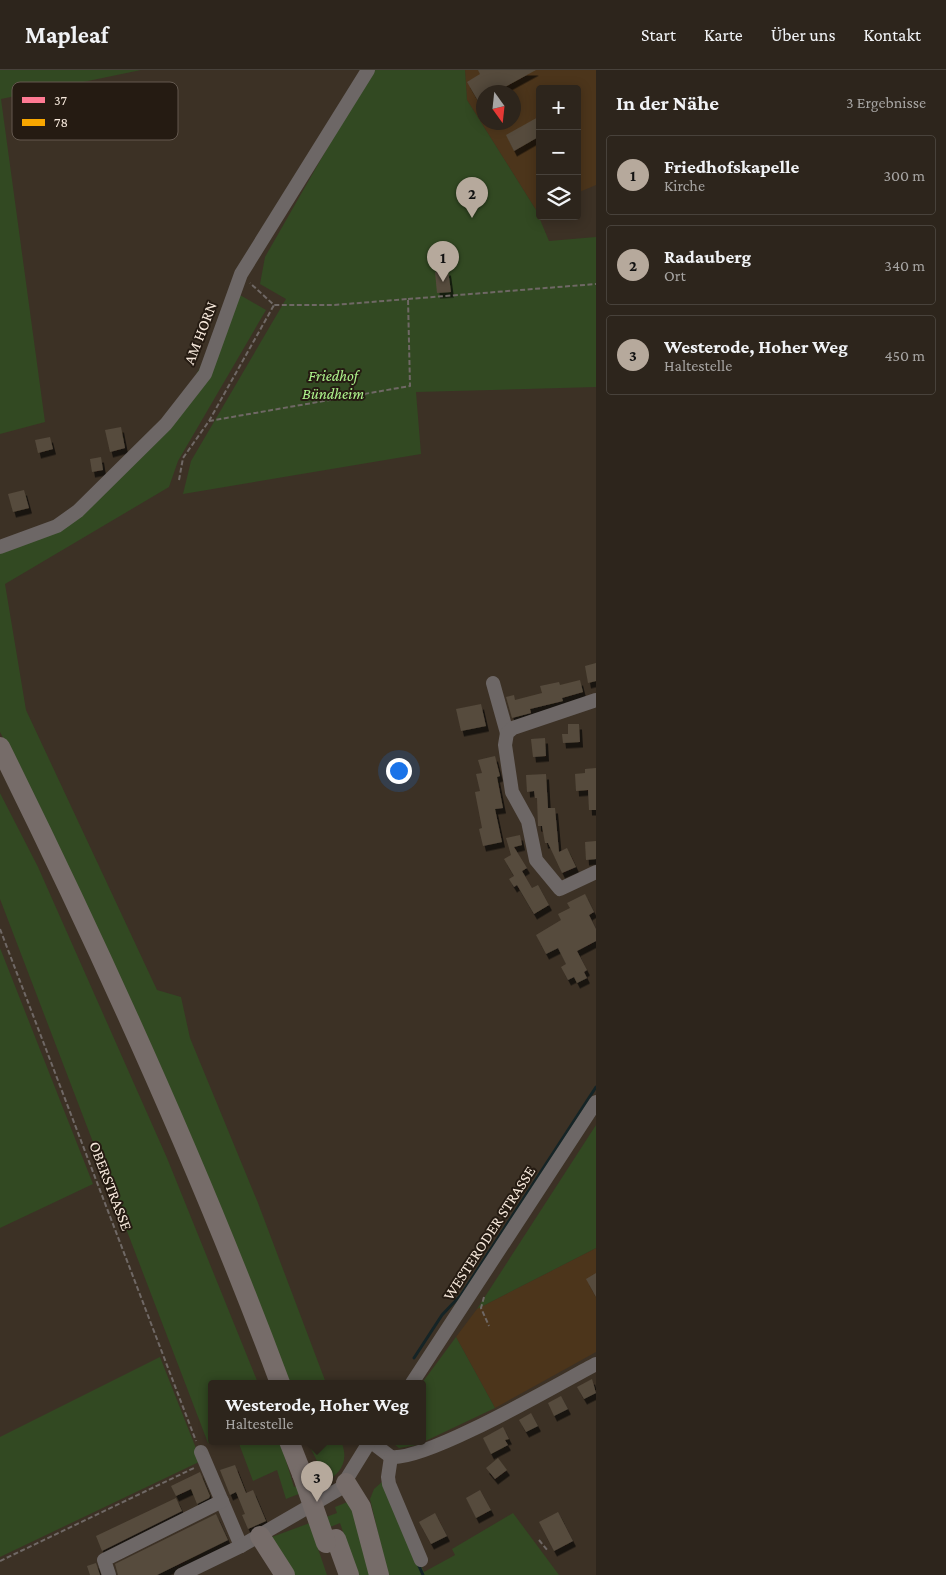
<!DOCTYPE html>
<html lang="de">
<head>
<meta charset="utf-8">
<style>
	:root { --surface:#2d251c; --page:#352d25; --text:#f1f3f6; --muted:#a7a5a3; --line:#48423b; --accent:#b6a99c }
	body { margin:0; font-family:"Crimson Pro",serif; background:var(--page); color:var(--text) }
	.controls { position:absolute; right:15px; top:15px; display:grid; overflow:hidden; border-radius:5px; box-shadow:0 2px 12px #0003 }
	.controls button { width:45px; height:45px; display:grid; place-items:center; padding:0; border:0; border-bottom:1px solid var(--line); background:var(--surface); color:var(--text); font:25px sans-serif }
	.compass { position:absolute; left:476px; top:15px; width:45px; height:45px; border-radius:50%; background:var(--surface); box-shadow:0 2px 12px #0003; rotate:165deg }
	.you { position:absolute; left:398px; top:700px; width:18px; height:18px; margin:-12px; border:4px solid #fff; border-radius:50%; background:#1a73e8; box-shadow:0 0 0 8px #1a73e833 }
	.badge { display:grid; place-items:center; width:32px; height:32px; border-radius:50%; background:var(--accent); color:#111; font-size:16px; font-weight:700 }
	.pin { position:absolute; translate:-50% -41px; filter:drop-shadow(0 1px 2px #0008) }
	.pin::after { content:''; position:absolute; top:26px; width:18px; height:15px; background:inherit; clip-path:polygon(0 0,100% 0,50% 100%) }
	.popup { position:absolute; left:208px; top:1310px; width:218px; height:65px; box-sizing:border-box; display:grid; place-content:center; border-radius:5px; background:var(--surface); filter:drop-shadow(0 1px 4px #0005); font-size:16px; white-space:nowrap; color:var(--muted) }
	.popup b { font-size:19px; color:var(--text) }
	.popup::after { content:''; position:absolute; left:50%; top:100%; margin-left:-10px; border:10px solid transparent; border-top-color:var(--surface) }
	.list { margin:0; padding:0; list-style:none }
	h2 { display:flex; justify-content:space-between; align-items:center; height:65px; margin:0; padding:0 20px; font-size:21px }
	h2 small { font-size:16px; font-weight:400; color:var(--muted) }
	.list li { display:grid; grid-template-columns:32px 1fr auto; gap:15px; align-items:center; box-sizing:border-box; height:80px; margin:0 10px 10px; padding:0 10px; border:1px solid var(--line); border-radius:5px }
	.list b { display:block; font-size:19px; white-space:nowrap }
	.list p { margin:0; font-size:16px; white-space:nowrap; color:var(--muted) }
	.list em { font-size:16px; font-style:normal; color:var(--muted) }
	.icon { flex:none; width:28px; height:28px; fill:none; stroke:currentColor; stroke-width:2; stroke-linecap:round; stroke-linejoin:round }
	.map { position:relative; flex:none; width:596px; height:1505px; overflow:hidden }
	header { display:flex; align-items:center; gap:30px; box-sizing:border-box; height:70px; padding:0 25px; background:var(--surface); border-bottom:1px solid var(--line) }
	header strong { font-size:24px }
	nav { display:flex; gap:28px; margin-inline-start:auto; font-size:18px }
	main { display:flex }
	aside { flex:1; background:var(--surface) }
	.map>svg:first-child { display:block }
	.built { fill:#4c351b; fill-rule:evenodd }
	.green { fill:#324922 }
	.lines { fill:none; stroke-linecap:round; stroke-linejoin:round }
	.stream { stroke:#152426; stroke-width:3 }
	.building { fill:#564b3d; filter:url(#shadow) }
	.path { stroke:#6f6865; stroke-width:2; stroke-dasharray:5 2.5; stroke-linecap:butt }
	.minor { stroke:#6d6766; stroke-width:14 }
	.highway { stroke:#766c69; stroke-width:20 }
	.highway-bridge { stroke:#766c69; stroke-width:20 }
	.labels { text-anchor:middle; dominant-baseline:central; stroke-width:4; stroke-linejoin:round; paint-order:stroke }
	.street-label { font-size:16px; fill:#f7e9dc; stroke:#251b12 }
	.park-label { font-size:16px; font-style:italic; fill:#adf38c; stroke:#251b12 }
	.key { fill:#251b12; stroke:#64594f; stroke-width:1 }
	.key-label { font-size:14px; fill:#f7e9dc }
</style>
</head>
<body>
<header>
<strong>Mapleaf</strong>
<nav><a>Start</a><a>Karte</a><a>Über uns</a><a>Kontakt</a></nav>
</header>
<main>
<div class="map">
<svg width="596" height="1505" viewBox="0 0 596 1505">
	<defs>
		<filter id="shadow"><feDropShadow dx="3" dy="5.5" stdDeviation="0" flood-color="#0009"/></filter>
	</defs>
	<rect width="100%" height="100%" fill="#3c3125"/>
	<g class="built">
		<path d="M465,0H596V115L577,123V19H540V138L536,140L467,30ZM483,22H514V52H483Z"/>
		<path d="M596,1178V1282L495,1338L456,1267L477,1239Z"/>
	</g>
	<g class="green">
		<path d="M0,0H141L1,29L45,352L0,364Z"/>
		<path d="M372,0H465L467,30L536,140L549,171L596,167V317L416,322L421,384L183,424L191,391L286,229L260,214L265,187Z"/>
		<path d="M240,225L266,240L178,391L169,417L5,514L26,640L157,920L181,927L190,968L258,1133L326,1313H284L40,737L0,662V481L61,460L182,330Z"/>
		<path d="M0,723L38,797L167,1088L258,1313H212V1371H215L208,1373L0,829Z"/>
		<path d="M0,878L93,1114L0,1158Z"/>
		<path d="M596,1055V1178L477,1239Z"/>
		<path d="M456,1267L495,1338L417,1375L399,1378L390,1371H422V1313Z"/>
		<path d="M160,1287L201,1391L0,1487V1367Z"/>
		<path d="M238,1371H280L294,1417L324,1405L307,1371H341C357,1408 312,1418 286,1429L277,1400L253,1411Z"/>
		<path d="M383,1411L424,1502L455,1485L452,1479L513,1443L559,1505H388L370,1429L374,1419Z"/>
		<path d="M350,1431L373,1505H358L340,1453L313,1464L327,1505H291L269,1468L337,1443L335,1437Z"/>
	</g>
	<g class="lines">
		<g class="stream">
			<path d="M414,1288L442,1245L461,1225L596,1017"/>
			<path d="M419,1496L423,1505"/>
		</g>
	</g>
	<g class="building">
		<path d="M478,0H536L496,22H484V41L467,12L480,4Z"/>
		<path d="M540,46V66L514,81L506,65Z"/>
		<path d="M448,200L451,222L437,223L435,202Z"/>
		<path d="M121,357L125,378L110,382L105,360Z"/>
		<path d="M50,367L53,379L38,383L35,370Z"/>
		<path d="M101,387L103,400L92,402L90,389Z"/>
		<path d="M24,420L29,438L13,442L8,424Z"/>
		<path d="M596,593V611L588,613L585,596Z"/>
		<path d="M580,610L583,622L562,628L563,631L530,639L531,643L512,648L506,627L514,625L515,630L542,623L540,616L559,612L560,615Z"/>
		<path d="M481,634L486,656L461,661L456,639Z"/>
		<path d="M568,654H579L580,672L563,673L562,664H568Z"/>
		<path d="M545,668L546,686L533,687L531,669Z"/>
		<path d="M495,686L500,706L497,707L503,738L495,739L502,772L483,776L479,759L482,758L475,722L480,721L476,704L482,703L478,690Z"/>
		<path d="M596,698V740H589L588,720L576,721L575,704L585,703V699Z"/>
		<path d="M546,704L548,738H555L559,782L567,778L576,797L562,803L548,773H545L542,756H538L537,728H535L534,721L527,722L526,705Z"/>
		<path d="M520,765L522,775L514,777L527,798L522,801L532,818L538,815L549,835L534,844L517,815L514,817L509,809L514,806L504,789L511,785L506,768Z"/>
		<path d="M596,771V789L586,790L585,772Z"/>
		<path d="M585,824L594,842L589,845L596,859V871L577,881L587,900L584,902L587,908L577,913L574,907L568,910L561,897L566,894L558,878L546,884L536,865L561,850L558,844L570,838L567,833Z"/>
		<path d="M596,1203V1227L586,1209Z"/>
		<path d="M592,1309L596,1323L584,1329L577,1317Z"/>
		<path d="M561,1326L568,1339L554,1346L548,1333Z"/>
		<path d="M531,1343L538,1356L526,1362L519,1350Z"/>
		<path d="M503,1357L509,1369L505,1370L508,1375L491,1384L483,1368Z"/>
		<path d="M498,1388L507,1400L495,1409L486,1398Z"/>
		<path d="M235,1395L246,1423L253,1420L266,1451L248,1459L242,1445L245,1444L236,1422L230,1425L220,1400Z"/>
		<path d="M200,1402L210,1426L209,1428L197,1434L191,1419L176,1426L171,1416Z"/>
		<path d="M480,1420L491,1440L476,1448L466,1428Z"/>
		<path d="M176,1428L182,1441L102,1481L96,1466Z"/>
		<path d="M558,1442L573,1471L554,1481L539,1452Z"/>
		<path d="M435,1443L447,1466L431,1474L419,1452Z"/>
		<path d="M216,1444L228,1470L157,1505H118L115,1494Z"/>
		<path d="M96,1493L100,1505H90L87,1496Z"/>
	</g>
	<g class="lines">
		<g class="path">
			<path d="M408,229L596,214"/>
			<path d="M209,351L410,316L408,229L334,235H274L250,213"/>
			<path d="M179,410L183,388L209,351L274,235"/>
			<path d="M0,859L196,1371"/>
			<path d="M484,1227L481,1238L489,1256"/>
			<path d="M539,1470L548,1481"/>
			<path d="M0,1491L194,1398"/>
		</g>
		<g class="minor">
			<path d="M0,477L57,456L78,441L166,354L205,304L241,204L368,0"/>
			<path d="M493,613L507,663"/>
			<path d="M596,630L513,658L507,663L505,675L512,722L528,751L536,790L560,819L596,802"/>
			<path d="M412,1313L596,1032"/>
			<path d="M370,1371L391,1387C427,1391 558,1314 596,1294"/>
			<path d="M201,1382L241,1476"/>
			<path d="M391,1387L388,1407L389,1414L421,1490"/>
			<path d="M109,1505L104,1490L222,1431"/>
			<path d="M181,1505L241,1476L341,1418L370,1371"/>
		</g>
		<g class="highway">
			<path d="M0,677C103,885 199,1096 280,1313"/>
			<path d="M289,1371L302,1404"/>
			<path d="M346,1413L361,1437L379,1505"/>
			<path d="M260,1466L285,1505"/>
			<path d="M336,1469L349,1505"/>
		</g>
		<path class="highway-bridge" d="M302,1404L326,1473"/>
	</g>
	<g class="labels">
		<g class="street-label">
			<text transform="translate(200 263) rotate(-69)">AM HORN</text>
			<text transform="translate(111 1116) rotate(69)">OBERSTRASSE</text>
			<text transform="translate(489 1163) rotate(-57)">WESTERODER STRASSE</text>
		</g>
		<g class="park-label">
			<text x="333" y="305">Friedhof<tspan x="333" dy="18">Bündheim</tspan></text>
		</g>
	</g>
	<rect x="12" y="12" width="166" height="58" rx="8" class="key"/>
	<rect x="22" y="27" width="23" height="6" fill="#fe7a93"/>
	<rect x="22" y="49" width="23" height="7" fill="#f7a600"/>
	<g class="key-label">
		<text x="54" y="35">37</text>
		<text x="54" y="57">78</text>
	</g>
</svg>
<div class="controls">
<button>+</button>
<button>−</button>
<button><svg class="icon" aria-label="layers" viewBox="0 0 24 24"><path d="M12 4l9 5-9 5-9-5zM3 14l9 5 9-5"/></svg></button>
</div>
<svg class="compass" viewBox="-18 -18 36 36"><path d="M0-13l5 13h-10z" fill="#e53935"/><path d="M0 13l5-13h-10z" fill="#a7a5a3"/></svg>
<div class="you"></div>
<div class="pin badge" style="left:443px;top:212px">1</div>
<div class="pin badge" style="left:472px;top:148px">2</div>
<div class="pin badge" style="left:317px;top:1432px">3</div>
<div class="popup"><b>Westerode, Hoher Weg</b>Haltestelle</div>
</div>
<aside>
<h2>In der Nähe<small>3 Ergebnisse</small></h2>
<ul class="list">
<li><span class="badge">1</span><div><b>Friedhofskapelle</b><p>Kirche</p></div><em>300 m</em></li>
<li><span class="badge">2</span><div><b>Radauberg</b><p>Ort</p></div><em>340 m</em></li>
<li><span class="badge">3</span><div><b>Westerode, Hoher Weg</b><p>Haltestelle</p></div><em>450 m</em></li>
</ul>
</aside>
</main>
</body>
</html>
